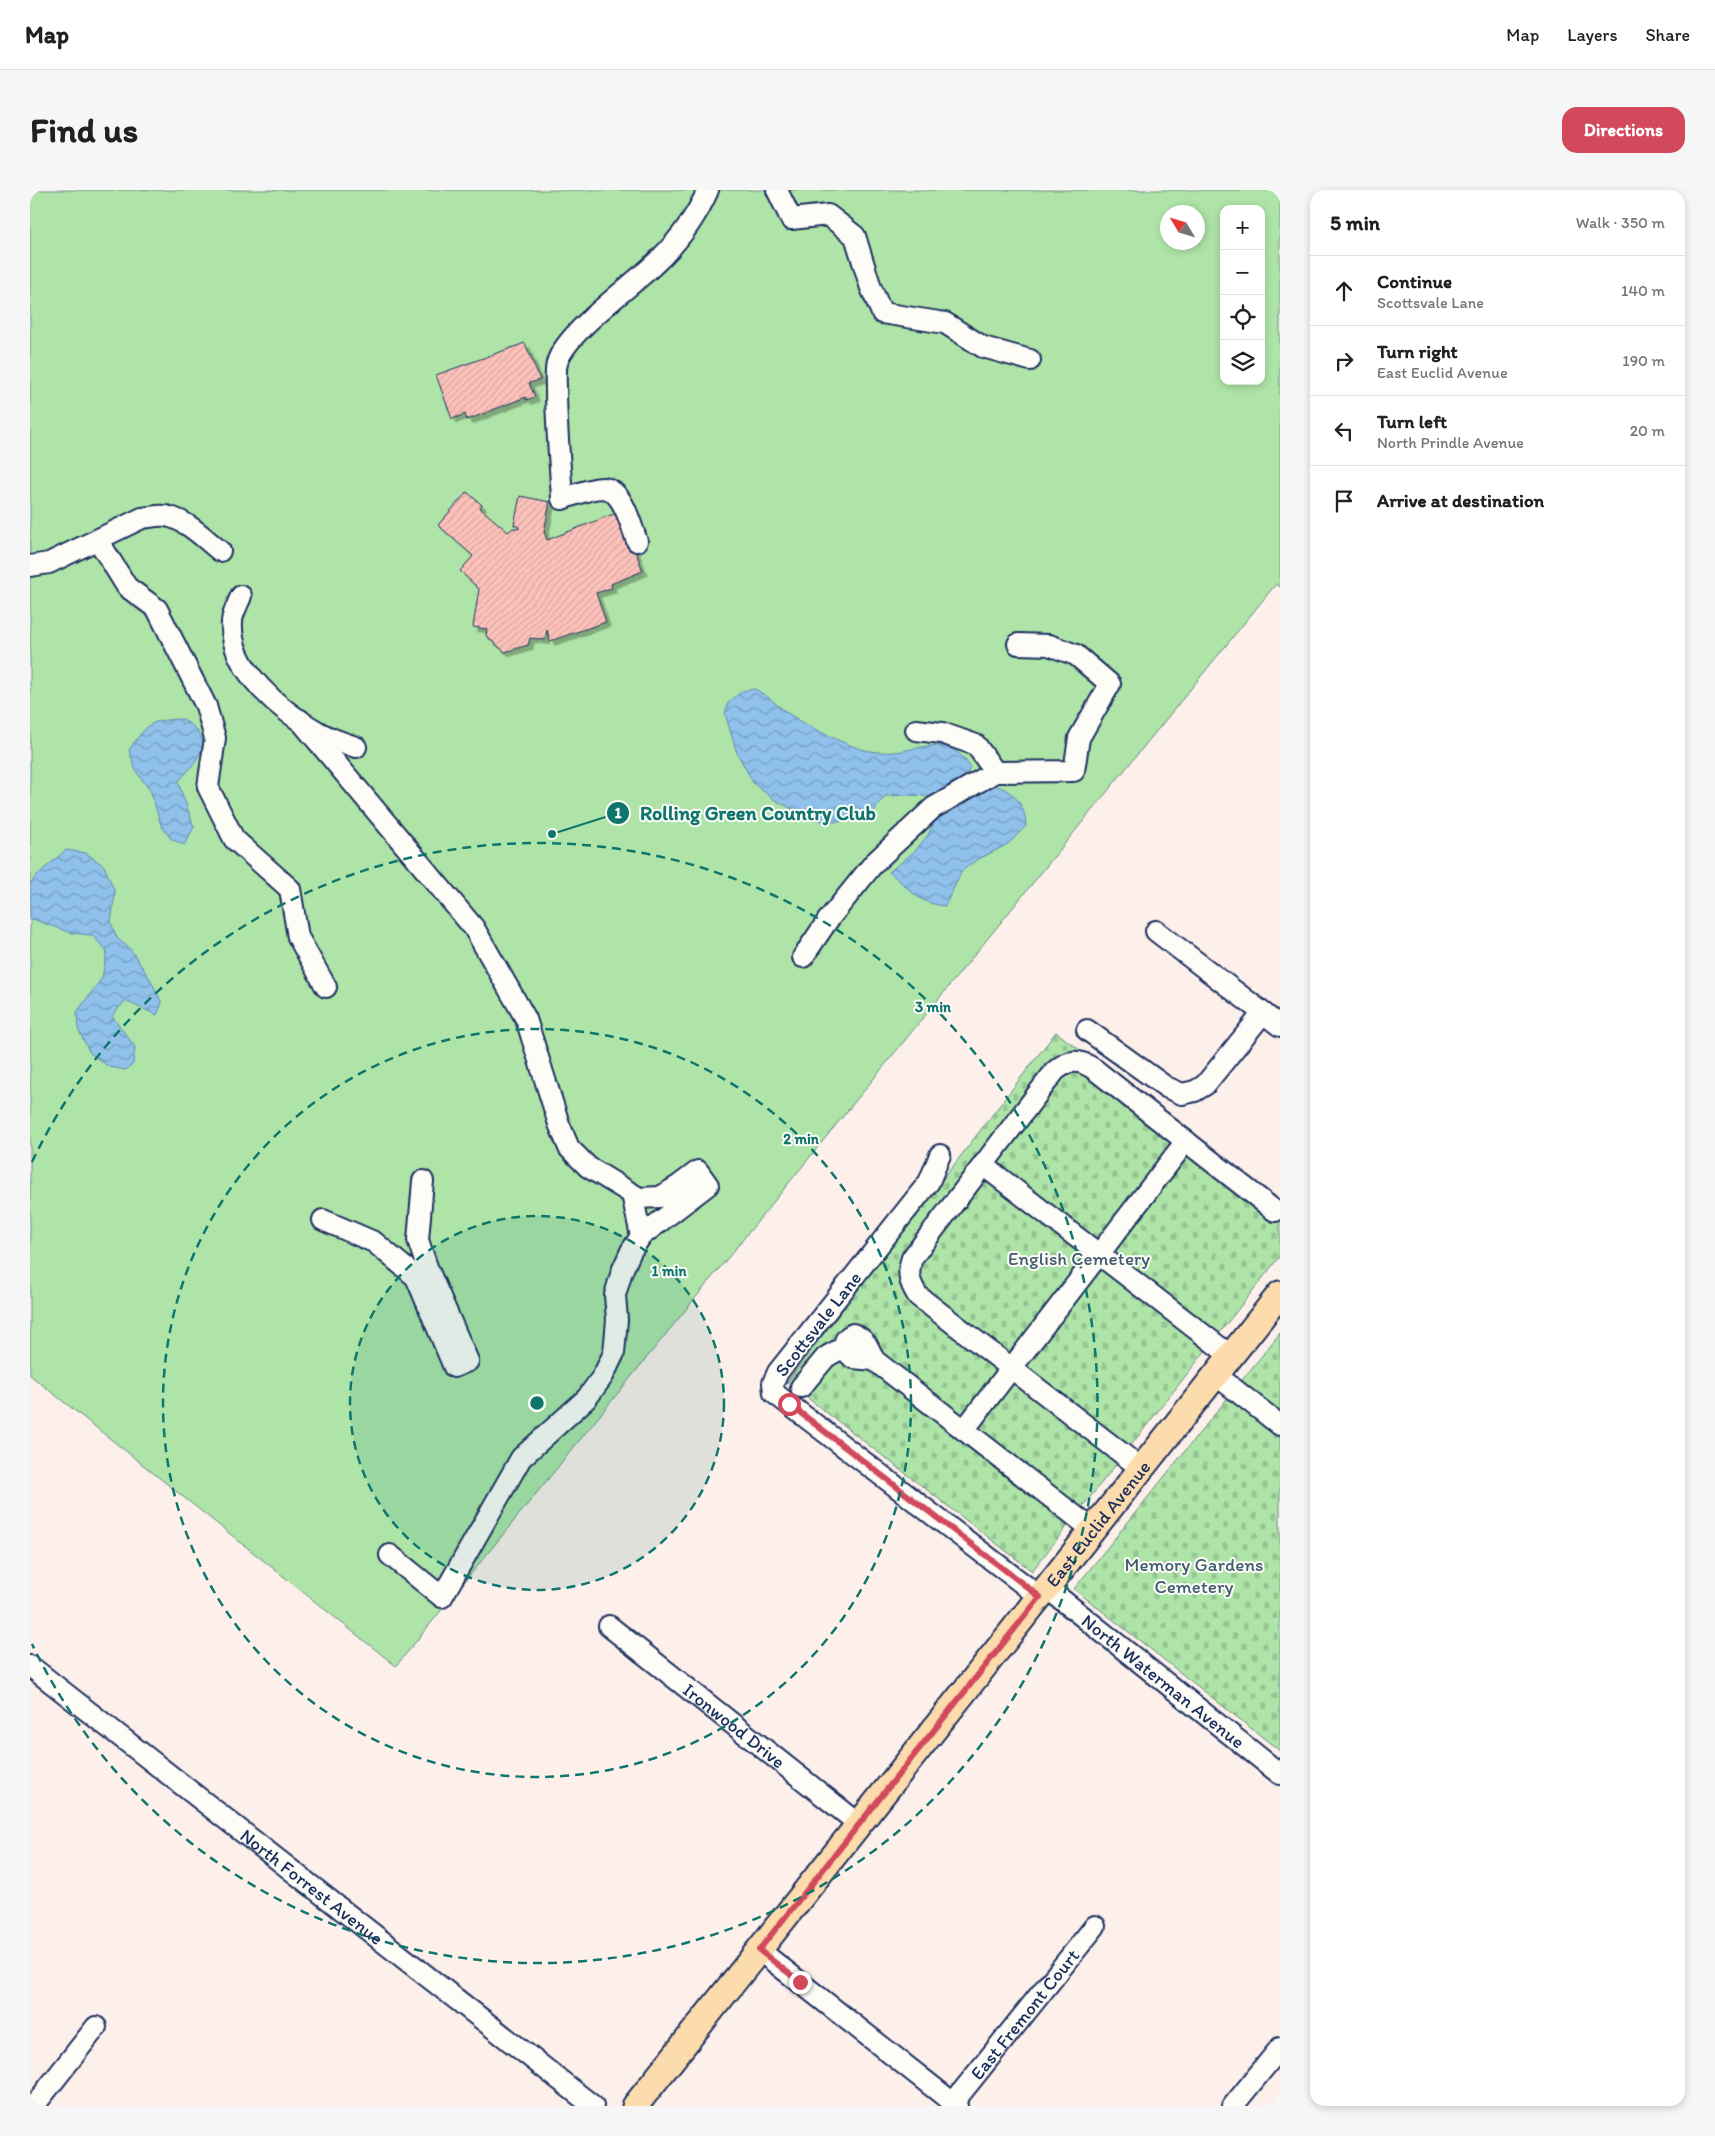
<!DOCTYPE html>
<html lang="en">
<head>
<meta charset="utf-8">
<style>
	:root { --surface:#fff; --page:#f6f6f6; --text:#202124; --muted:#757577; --line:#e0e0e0; --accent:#d1495b }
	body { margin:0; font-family:Itim,sans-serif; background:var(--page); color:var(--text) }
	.controls { position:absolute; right:15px; top:15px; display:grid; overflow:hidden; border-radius:10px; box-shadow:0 2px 8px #0003 }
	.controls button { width:45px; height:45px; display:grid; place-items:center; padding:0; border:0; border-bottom:1px solid var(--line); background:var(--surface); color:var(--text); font:25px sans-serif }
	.compass { position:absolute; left:1130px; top:15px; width:45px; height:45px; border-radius:50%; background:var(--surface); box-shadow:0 2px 8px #0003; rotate:308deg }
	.stop { position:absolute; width:15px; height:15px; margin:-11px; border:4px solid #d1495b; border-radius:50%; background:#fff }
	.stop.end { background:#d1495b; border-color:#fff; box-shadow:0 1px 5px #0008 }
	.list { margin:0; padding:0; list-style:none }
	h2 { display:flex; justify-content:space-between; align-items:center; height:65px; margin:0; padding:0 20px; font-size:21px }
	h2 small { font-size:16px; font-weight:400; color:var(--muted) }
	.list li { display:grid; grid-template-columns:32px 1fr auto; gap:15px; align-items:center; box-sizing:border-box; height:70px; padding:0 20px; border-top:1px solid var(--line) }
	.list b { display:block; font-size:19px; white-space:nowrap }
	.list p { margin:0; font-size:16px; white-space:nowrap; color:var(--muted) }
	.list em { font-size:16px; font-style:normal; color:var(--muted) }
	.icon { flex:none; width:28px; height:28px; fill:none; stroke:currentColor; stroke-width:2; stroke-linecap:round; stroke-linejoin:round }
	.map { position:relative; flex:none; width:1250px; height:1916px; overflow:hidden; border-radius:15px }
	header { display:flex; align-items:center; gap:30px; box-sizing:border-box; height:70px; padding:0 25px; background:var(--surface); border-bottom:1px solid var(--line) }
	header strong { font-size:24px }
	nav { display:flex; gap:28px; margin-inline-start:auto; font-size:18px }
	.intro { display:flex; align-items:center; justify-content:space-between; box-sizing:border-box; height:120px; padding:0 30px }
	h1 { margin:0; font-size:35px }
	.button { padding:12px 22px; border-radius:15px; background:var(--accent); color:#fff; font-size:18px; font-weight:700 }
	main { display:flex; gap:30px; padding:0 30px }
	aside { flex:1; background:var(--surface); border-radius:15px; box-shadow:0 2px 8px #0003 }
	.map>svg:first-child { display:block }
	.grass { fill:#aee4a7; stroke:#648a82; fill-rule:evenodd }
	.cemetery { fill:url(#cemetery-stones); stroke:#648a82 }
	.water { fill:url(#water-waves); stroke:#6187b3 }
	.building { fill:url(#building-hatch); stroke:#1b2f5e; filter:url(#shadow) }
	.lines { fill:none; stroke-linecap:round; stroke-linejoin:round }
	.minor-casing { stroke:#1b2f5e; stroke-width:24 }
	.major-casing { stroke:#1b2f5e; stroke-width:29 }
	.minor { stroke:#fdfcf7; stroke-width:20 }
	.major { stroke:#fcdcac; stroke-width:25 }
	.route { stroke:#d1495b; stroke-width:6 }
	.ring { fill:none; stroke:#0f766e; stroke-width:2.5; stroke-dasharray:9 6 }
	.labels { text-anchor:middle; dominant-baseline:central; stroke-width:4; stroke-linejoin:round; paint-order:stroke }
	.park-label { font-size:19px; fill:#405c70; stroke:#fdfcf7 }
	.street-label { font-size:19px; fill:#1b2f5e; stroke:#fdfcf7 }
	.centre { fill:#0f766e; stroke:#fdfcf7; stroke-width:2.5 }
	.ring-label { font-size:15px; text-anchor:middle; font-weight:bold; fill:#0f766e; stroke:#fdfcf7; stroke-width:4; stroke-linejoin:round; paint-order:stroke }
	.leader { fill:none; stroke:#0f766e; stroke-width:2 }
	.callout-dot { fill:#0f766e; stroke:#fdfcf7; stroke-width:2 }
	.mark-label { font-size:15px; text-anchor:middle; font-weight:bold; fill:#fff }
	.callout-label { font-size:20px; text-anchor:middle; font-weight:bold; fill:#0f766e; stroke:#fdfcf7; stroke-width:4; stroke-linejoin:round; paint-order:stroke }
</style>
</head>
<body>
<header>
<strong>Map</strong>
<nav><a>Map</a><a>Layers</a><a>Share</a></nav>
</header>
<div class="intro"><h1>Find us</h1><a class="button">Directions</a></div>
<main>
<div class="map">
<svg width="1250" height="1916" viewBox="0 0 1250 1916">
	<defs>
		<pattern id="cemetery-stones" width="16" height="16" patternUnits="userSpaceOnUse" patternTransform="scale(1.25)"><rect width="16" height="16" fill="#aee4a7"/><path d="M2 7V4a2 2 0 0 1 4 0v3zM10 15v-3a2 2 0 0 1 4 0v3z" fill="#95c492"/></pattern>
		<pattern id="water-waves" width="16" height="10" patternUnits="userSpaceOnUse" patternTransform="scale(1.25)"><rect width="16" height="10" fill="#8fc1eb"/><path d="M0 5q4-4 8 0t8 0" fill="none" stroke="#749dc2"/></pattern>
		<pattern id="building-hatch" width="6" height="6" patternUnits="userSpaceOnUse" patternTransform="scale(1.25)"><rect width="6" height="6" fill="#fdc2ba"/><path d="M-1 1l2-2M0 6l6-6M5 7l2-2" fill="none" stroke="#d8a7a2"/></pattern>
		<filter id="shadow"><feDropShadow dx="4.5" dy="4.5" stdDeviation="0" flood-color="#0004"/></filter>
	</defs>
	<rect width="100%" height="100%" fill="#fdf0eb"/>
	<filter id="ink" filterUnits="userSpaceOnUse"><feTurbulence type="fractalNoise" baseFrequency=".02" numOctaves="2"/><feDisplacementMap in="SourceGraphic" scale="10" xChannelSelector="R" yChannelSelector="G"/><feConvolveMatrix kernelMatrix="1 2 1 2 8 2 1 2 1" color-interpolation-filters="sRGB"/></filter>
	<g filter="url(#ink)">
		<path class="grass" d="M0,0H1250V397L1246,394L366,1476L0,1185ZM1194,19H1231V191H1194ZM1138,22H1168V52H1138Z"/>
		<g class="cemetery">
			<path d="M1026,842L1250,1010V1066L1002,1381L757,1192Z"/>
			<path d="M1250,1143V1561L1044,1399Z"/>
		</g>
		<g class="water">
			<path d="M725,499C738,506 748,516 759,524C777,536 815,555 835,560C844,562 857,563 865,562C895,558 920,544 940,577L937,584L908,607L880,605L855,606L837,631L796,632L773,625L745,610L724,594L707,563L695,524L698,513L712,501Z"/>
			<path d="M153,529L166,539L175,554L164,574L148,592L164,637L154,655L141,649L131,635L121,602L106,581L99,560C118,533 119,530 153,529Z"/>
			<path d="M965,595C985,602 995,615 996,636L978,654L945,671L932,681L915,716C886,713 881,699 859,682L885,661L898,645L907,626L942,602Z"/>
			<path d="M36,660L56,663L74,676L85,702L81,733L87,748L101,760L120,789L132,813L127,825L95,811L82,826L105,857L103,874L96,880L79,877L60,863L48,839L47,822L72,788L77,761L62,745L41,743L0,728V694L7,685Z"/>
		</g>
		<g class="building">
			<path d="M495,153L510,190L499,193L505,207L496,210V207L437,230L435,224L422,229L406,185Z"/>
			<path d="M437,302L452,315L450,318L478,342L483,338L489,339V337L484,335L490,306L520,312L514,342L517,350L591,321L613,381L581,394L582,398L566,403L576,432L520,451L517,440L515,450L500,448L498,455L475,462L456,446L457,439L443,437L449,399L430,381L443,366L408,335Z"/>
		</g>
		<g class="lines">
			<g class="minor-casing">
				<g id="minor">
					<path d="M747,0L761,29L798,25L825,46L841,98L852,123L915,133L953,157L1000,170"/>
					<path d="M68,350L97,397L127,419L176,516L185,548L178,597L204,649L260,699L268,747L296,797"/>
					<path d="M607,351C601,336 593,299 573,298C560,298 544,305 532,309C530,272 526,236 526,199C526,191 525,180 527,173C534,145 597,99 619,79C644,57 665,30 678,0"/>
					<path d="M0,376L19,373L112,328C121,327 132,324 140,327C159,332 176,350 190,361"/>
					<path d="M211,406C208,414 202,424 202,432C199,480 252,522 290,543C301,549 314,553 326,557"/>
					<path d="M270,530L444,738L496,829L529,934L539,958L558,977L609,1008L630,1007L648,996L668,981L678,995L611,1046L601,1061L592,1081L585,1105L587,1130L584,1163L573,1186L557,1208L491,1268L412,1407L360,1365"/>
					<path d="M886,540L912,543L946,555L965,582"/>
					<path d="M1126,741L1250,836"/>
					<path d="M773,767L798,730L844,673L903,618L965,582L1044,581L1049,548L1080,494L1046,465L1019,455L988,454"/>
					<path d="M1057,840L1136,897L1152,904L1165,901L1175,895L1233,823"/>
					<path d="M910,965L899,992L748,1182L743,1193L744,1203L1010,1407"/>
					<path d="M953,975L1201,1166"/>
					<path d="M602,1004L611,1046"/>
					<path d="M293,1030L344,1052L386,1087L424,1177L438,1171L397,1077L388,1050L393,991"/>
					<path d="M844,1170L823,1168C814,1160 810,1150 823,1144C836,1149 839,1158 844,1170L1063,1340"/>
					<path d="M1186,1185L1250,1235"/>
					<path d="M771,1197L796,1167L814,1157"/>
					<path d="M934,1240L1156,951"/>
					<path d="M1112,1279L888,1106C879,1092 877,1083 882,1068L1025,881C1039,869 1049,869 1064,879L1245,1021"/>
					<path id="s1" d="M1017,1398L1250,1584"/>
					<path id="s2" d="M579,1436L829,1634"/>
					<path id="s3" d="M0,1476L563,1916"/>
					<path d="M729,1760L927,1916"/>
					<path id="s4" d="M923,1913L1065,1736"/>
					<path d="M4,1916L66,1837"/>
					<path d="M1203,1916L1250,1858"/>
				</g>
			</g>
			<g class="major-casing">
				<g id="major">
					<path id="s5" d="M605,1916L1250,1104"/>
				</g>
			</g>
			<use href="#minor" class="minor"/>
			<use href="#major" class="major"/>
		</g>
	</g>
	<g class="lines" filter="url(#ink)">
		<path class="route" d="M759,1214L1010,1407L729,1760L770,1792"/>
	</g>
	<circle cx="507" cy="1213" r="187" fill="#0f766e" fill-opacity=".12"/>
	<g class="ring">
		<circle cx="507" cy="1213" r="187"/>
		<circle cx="507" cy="1213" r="374"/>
		<path d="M2 972A560 560 0 1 1 2 1454"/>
	</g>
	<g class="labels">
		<g class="park-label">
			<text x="1049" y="1068">English Cemetery</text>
			<text x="1164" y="1374">Memory Gardens<tspan x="1164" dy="22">Cemetery</tspan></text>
		</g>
		<g class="street-label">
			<text transform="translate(788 1134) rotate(-52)">Scottsvale Lane</text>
			<text stroke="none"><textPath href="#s5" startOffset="744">East Euclid Avenue</textPath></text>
			<text stroke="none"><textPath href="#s1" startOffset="149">North Waterman Avenue</textPath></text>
			<text stroke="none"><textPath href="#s2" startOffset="160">Ironwood Drive</textPath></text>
			<text stroke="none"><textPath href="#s3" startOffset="358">North Forrest Avenue</textPath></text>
			<text stroke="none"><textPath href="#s4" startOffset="114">East Fremont Court</textPath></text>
		</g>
	</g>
	<circle cx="507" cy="1213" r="8" class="centre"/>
	<g class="ring-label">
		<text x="903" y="822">3 min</text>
		<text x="771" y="954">2 min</text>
		<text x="639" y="1086">1 min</text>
	</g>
	<path class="leader" d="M522 644L588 623"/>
	<g class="callout-dot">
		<circle cx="522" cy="644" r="5"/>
		<circle cx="588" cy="623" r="12"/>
	</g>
	<g class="mark-label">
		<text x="588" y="628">1</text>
	</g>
	<g class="callout-label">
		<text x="728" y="630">Rolling Green Country Club</text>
	</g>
</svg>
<div class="controls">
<button>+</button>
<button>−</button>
<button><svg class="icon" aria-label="locate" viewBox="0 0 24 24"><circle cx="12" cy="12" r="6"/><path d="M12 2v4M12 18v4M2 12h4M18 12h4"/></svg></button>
<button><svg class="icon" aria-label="layers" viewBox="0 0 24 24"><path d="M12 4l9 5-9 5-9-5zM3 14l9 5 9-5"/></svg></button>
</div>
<svg class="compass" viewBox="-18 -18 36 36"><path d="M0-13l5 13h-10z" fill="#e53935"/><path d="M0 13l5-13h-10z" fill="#757577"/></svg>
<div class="stop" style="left:759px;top:1214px"></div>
<div class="stop end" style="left:770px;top:1792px"></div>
</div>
<aside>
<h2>5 min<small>Walk · 350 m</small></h2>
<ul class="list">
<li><svg class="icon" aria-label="ahead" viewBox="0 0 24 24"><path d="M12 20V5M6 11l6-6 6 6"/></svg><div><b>Continue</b><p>Scottsvale Lane</p></div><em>140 m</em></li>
<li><svg class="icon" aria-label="right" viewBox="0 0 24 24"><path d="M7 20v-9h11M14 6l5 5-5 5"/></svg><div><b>Turn right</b><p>East Euclid Avenue</p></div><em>190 m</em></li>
<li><svg class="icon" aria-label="left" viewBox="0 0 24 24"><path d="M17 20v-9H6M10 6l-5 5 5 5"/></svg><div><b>Turn left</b><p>North Prindle Avenue</p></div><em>20 m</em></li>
<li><svg class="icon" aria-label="arrive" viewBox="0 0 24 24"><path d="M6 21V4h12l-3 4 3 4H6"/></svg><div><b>Arrive at destination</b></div></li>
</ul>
</aside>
</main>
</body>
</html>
